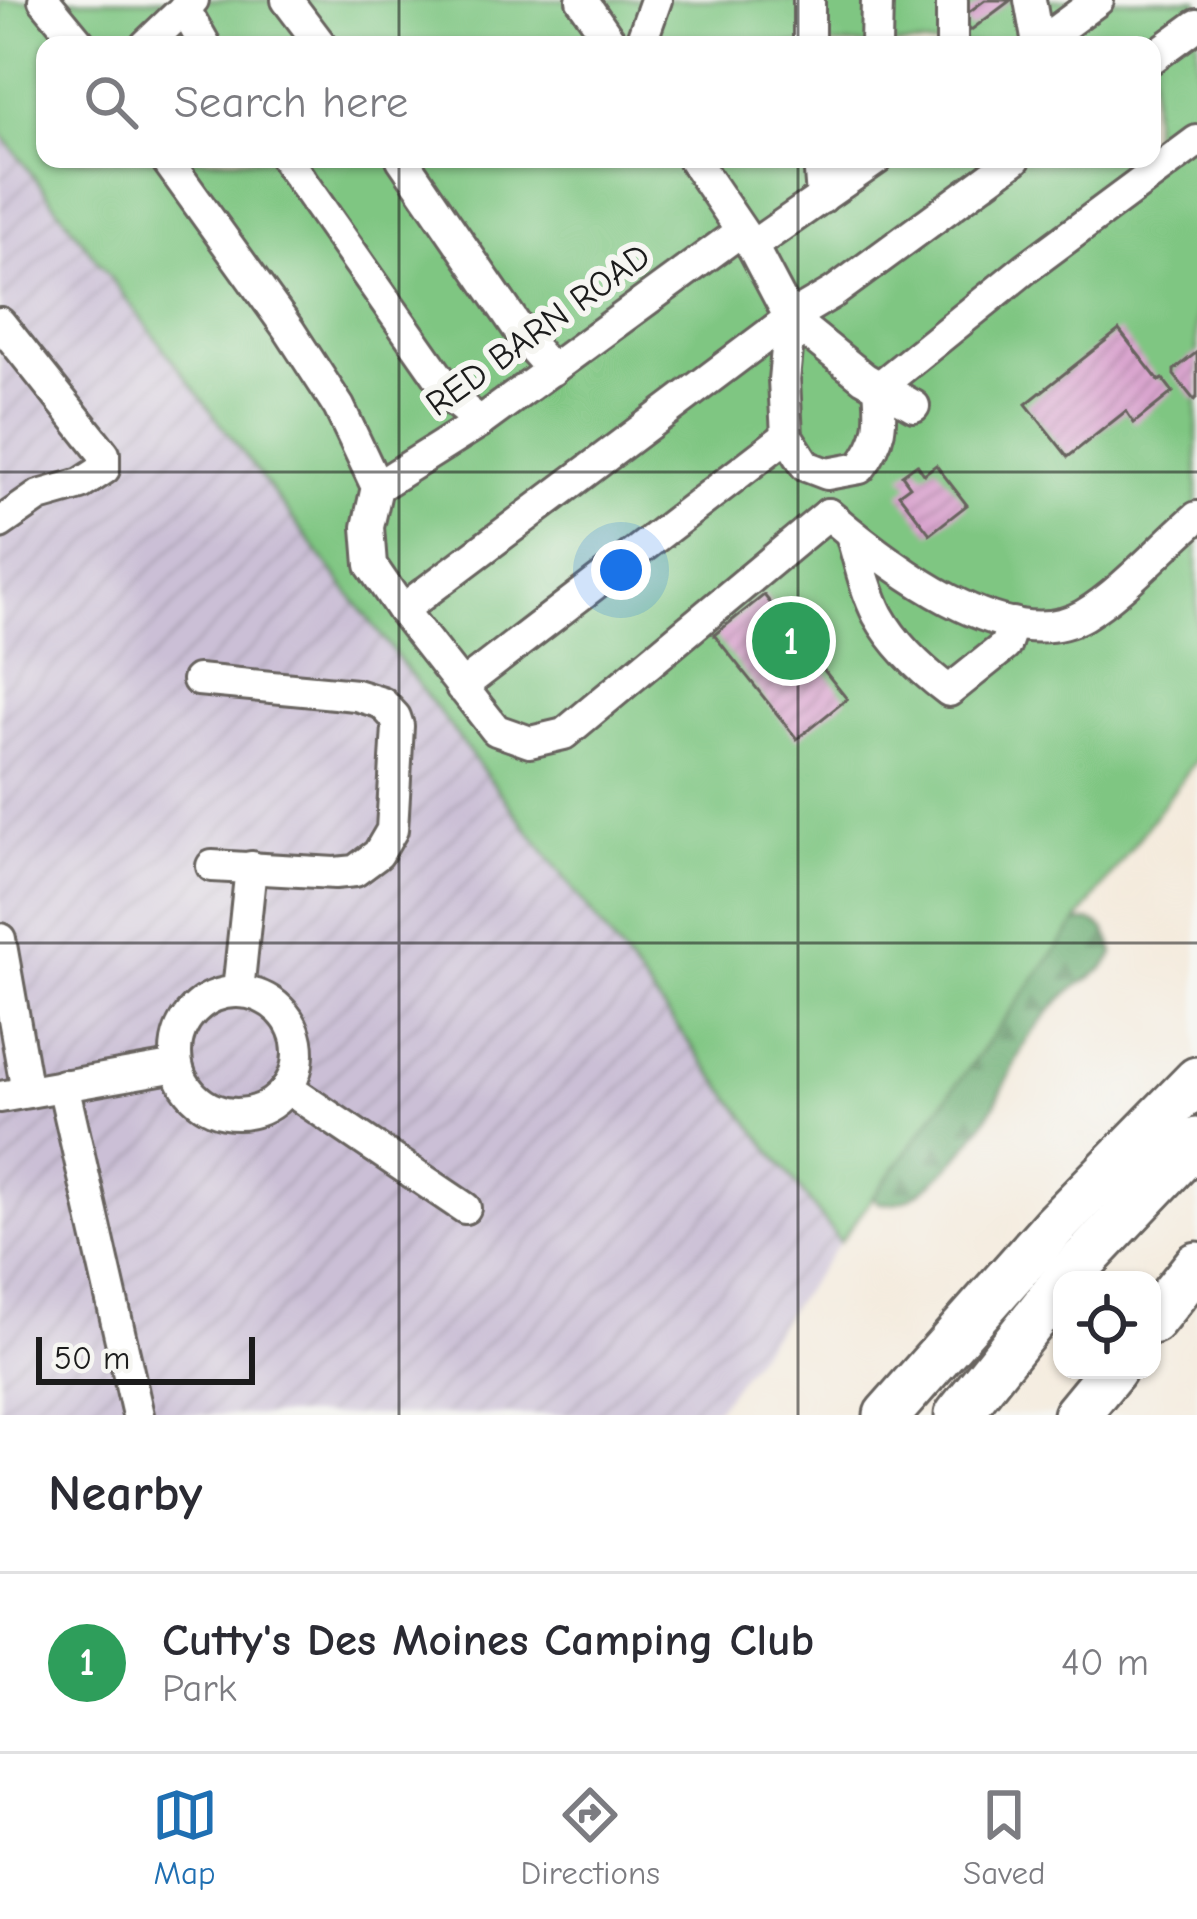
<!DOCTYPE html>
<html lang="en">
<head>
<meta charset="utf-8">
<style>
	:root { --surface:#fff; --page:#f2f2f3; --text:#2b2b33; --muted:#7c7c81; --line:#e1e1e2; --accent:#1f6fb2 }
	body { margin:0; font-family:"Comic Neue",sans-serif; background:var(--page); color:var(--text) }
	.controls { position:absolute; right:36px; bottom:36px; display:grid; overflow:hidden; border-radius:24px; box-shadow:0 3px 9px #0004 }
	.controls button { width:108px; height:108px; display:grid; place-items:center; padding:0; border:0; border-bottom:3px solid var(--line); background:var(--surface); color:var(--text); font:60px sans-serif }
	.scale { position:absolute; left:36px; bottom:30px; width:219px; box-sizing:border-box; padding-left:12px; border:6px solid #1c1c1c; border-top:0; font-size:33px; line-height:42px; white-space:nowrap; color:#1c1c1c; -webkit-text-stroke:9px #f6f6f2; paint-order:stroke }
	.you { position:absolute; left:621px; top:570px; width:42px; height:42px; margin:-30px; border:9px solid #fff; border-radius:50%; background:#1a73e8; box-shadow:0 0 0 18px #1a73e833 }
	.badge { display:grid; place-items:center; width:78px; height:78px; border-radius:50%; background:var(--accent); color:#fff; font-size:39px; font-weight:700 }
	.pin { position:absolute; translate:-50% -50%; border:6px solid #fff; box-shadow:0 3px 12px #0006 }
	.list { margin:0; padding:0; list-style:none }
	h2 { display:flex; justify-content:space-between; align-items:center; height:156px; margin:0; padding:0 48px; font-size:51px }
	h2 small { font-size:39px; font-weight:400; color:var(--muted) }
	.list li { display:grid; grid-template-columns:78px 1fr auto; gap:36px; align-items:center; box-sizing:border-box; height:180px; padding:0 48px; border-top:3px solid var(--line) }
	.list b { display:block; font-size:45px; white-space:nowrap }
	.list p { margin:0; font-size:39px; white-space:nowrap; color:var(--muted) }
	.list em { font-size:39px; font-style:normal; color:var(--muted) }
	.icon { flex:none; width:66px; height:66px; fill:none; stroke:currentColor; stroke-width:2; stroke-linecap:round; stroke-linejoin:round }
	.map { position:relative; flex:none; width:1197px; height:1415px; overflow:hidden }
	.search { position:absolute; background:var(--surface); box-shadow:0 3px 9px #0004; left:36px; right:36px; top:36px; height:132px; display:flex; align-items:center; gap:30px; box-sizing:border-box; padding:0 42px; border-radius:24px; color:var(--muted); font-size:45px }
	.sheet { height:336px; background:var(--surface) }
	nav { display:flex; justify-content:space-around; align-items:center; box-sizing:border-box; height:168px; border-top:3px solid var(--line); background:var(--surface); font-size:33px; color:var(--muted) }
	nav a { display:grid; justify-items:center; gap:6px }
	nav .on { color:var(--accent) }
	.map>svg:first-child { display:block }
	.industrial { fill:url(#industrial-furrows) }
	.forest { fill:url(#forest-firs); stroke:#426446; stroke-width:3 }
	.park { fill:#7fc682; stroke:#4e714f; stroke-width:3; fill-rule:evenodd }
	.building { fill:url(#building-hatch) }
	.lines { fill:none; stroke-linecap:round; stroke-linejoin:round }
	.minor-casing { stroke:#68645f; stroke-width:36 }
	.highway-casing { stroke:#68645f; stroke-width:51 }
	.minor { stroke:#fff; stroke-width:30 }
	.highway { stroke:#fff; stroke-width:45 }
	.grid { fill:none; stroke:#1c1c1c; stroke-width:3; stroke-opacity:0.55 }
	.labels { text-anchor:middle; dominant-baseline:central; stroke-width:12; stroke-linejoin:round; paint-order:stroke }
	.street-label { font-size:36px; fill:#1c1c1c; stroke:#f6f6f2 }
</style>
</head>
<body>
<div class="map">
<svg width="1197" height="1415" viewBox="0 0 1197 1415">
	<defs>
		<pattern id="industrial-furrows" width="10" height="10" patternUnits="userSpaceOnUse" patternTransform="scale(3)"><rect width="10" height="10" fill="#cbbfd6"/><path d="M-1 1l2-2M0 10L10 0M9 11l2-2" fill="none" stroke="#aea4b7"/></pattern>
		<pattern id="forest-firs" width="22" height="20" patternUnits="userSpaceOnUse" patternTransform="scale(3)"><rect width="22" height="20" fill="#67ab70"/><path d="M5 1l3.5 6h-7zM16 11l3.5 6h-7z" fill="#548a5b"/></pattern>
		<pattern id="building-hatch" width="6" height="6" patternUnits="userSpaceOnUse" patternTransform="scale(3)"><rect width="6" height="6" fill="#daa6cf"/><path d="M-1 1l2-2M0 6l6-6M5 7l2-2" fill="none" stroke="#ba8eb1"/></pattern>
	</defs>
	<rect width="100%" height="100%" fill="#f6f6f2"/>
	<filter id="ink" filterUnits="userSpaceOnUse"><feTurbulence type="fractalNoise" baseFrequency=".00833" numOctaves="2"/><feDisplacementMap in="SourceGraphic" scale="24" xChannelSelector="R" yChannelSelector="G"/><feConvolveMatrix kernelMatrix="1 2 1 2 8 2 1 2 1" color-interpolation-filters="sRGB"/></filter>
	<filter id="wash" filterUnits="userSpaceOnUse"><feTurbulence type="fractalNoise" baseFrequency=".004" numOctaves="4" result="noise"/><feDisplacementMap in="SourceGraphic" scale="48" xChannelSelector="R" yChannelSelector="G"/><feGaussianBlur stdDeviation="2.7" result="paint"/><feColorMatrix in="noise" values="0 0 0 0 0 0 0 0 0 0 0 0 0 0 0 0 0 1.4 0 .05"/><feComposite in="paint" operator="in"/></filter>
	<g filter="url(#wash)">
		<rect width="100%" height="100%" fill="#f4eadb"/>
		<path class="industrial" d="M0,132L840,1242L712,1415H0Z"/>
		<path class="forest" d="M1086,921C1104,921 1110,938 1114,953C1104,975 1084,978 1067,994C1054,1005 1040,1022 1030,1036C1015,1058 1006,1086 992,1109C973,1142 919,1215 877,1202L870,1185L1064,925Z"/>
		<path class="park" d="M0,0H1197V759L840,1242L0,132ZM45,45H1152V159H45Z"/>
		<g id="blocks">
			<g class="building">
				<path d="M985,0H1011L971,30L962,17Z"/>
				<path d="M1119,330L1159,381L1163,379L1173,392L1134,423L1126,411L1068,457L1026,404Z"/>
				<path d="M1197,352V397L1194,400L1174,375V370Z"/>
				<path d="M917,464L924,474L936,465L967,505L930,534L899,494L910,486L902,475Z"/>
				<path d="M764,595L847,699L797,739L714,635Z"/>
			</g>
		</g>
	</g>
	<g filter="url(#ink)">
		<use href="#blocks" fill-opacity="0" stroke="#68645f" stroke-width="3"/>
		<g class="lines">
			<g class="minor-casing">
				<g id="minor">
					<path d="M44,0L81,45"/>
					<path d="M287,0L321,45"/>
					<path d="M582,0L613,45"/>
					<path d="M952,0V45"/>
					<path d="M1030,0L1038,44"/>
					<path d="M184,8L205,45"/>
					<path d="M146,45L193,0"/>
					<path d="M640,45L656,0"/>
					<path d="M809,45V0"/>
					<path d="M876,45L877,0"/>
					<path d="M1037,45L1098,0"/>
					<path d="M1152,58L1197,25"/>
					<path d="M166,159L289,330L339,407L377,487L368,527L371,565L402,610L496,730L530,742L564,734L828,514"/>
					<path d="M286,159L457,403L480,422"/>
					<path d="M402,159L528,343L552,370"/>
					<path d="M693,159L752,246L790,318L784,380L787,436L806,466L827,474L860,468C882,440 882,422 879,387L1026,268L1197,141"/>
					<path d="M819,159L822,198"/>
					<path d="M752,246L877,159"/>
					<path d="M790,318L864,378L914,406"/>
					<path d="M0,323L104,454V469L81,484L39,496L0,523"/>
					<path d="M377,487L480,422L741,231"/>
					<path d="M828,514C885,562 1007,660 1084,615C1122,592 1162,547 1197,517"/>
					<path d="M851,534C859,560 865,590 878,615C895,646 921,670 949,691L1005,646L1013,623"/>
					<path d="M402,610L790,318L834,292L1015,159"/>
					<path d="M198,680L356,695L382,703L395,717L398,726L392,830L378,854L355,871L335,873L212,866"/>
					<path d="M461,687L787,436"/>
					<path d="M0,939L27,1092"/>
					<path d="M238,991L251,867"/>
					<circle cx="237" cy="1053" r="61"/>
					<path d="M63,1085L138,1415"/>
					<path d="M287,1088L465,1208"/>
					<path d="M0,1097L177,1066"/>
				</g>
			</g>
			<g class="highway-casing">
				<g id="highway">
					<path d="M1065,1280L1197,1141"/>
					<path d="M1152,1321L1197,1265"/>
					<path d="M887,1415L1055,1225L1197,1080"/>
					<path d="M958,1415L1062,1284"/>
					<path d="M1076,1415L1113,1370"/>
				</g>
			</g>
			<use href="#minor" class="minor"/>
			<use href="#highway" class="highway"/>
		</g>
	</g>
	<path class="grid" d="M399,0V45M798,0V45M399,159V1415M798,159V1415M0,472H1197M0,943H1197"/>
	<g class="labels">
		<g class="street-label">
			<text transform="translate(538 330) rotate(-36)">RED BARN ROAD</text>
		</g>
	</g>
</svg>
<div class="controls">
<button><svg class="icon" aria-label="locate" viewBox="0 0 24 24"><circle cx="12" cy="12" r="6"/><path d="M12 2v4M12 18v4M2 12h4M18 12h4"/></svg></button>
</div>
<div class="scale">50 m</div>
<div class="you"></div>
<div class="pin badge" style="left:791px;top:641px;background:#2e9e5b">1</div>
<div class="search"><svg class="icon" aria-label="search" viewBox="0 0 24 24"><circle cx="10" cy="10" r="6"/><path d="M15 15l6 6"/></svg>Search here</div>
</div>
<section class="sheet">
<h2>Nearby<small></small></h2>
<ul class="list">
<li><span class="badge" style="background:#2e9e5b">1</span><div><b>Cutty's Des Moines Camping Club</b><p>Park</p></div><em>40 m</em></li>
</ul>
</section>
<nav>
<a class="on"><svg class="icon" aria-label="map" viewBox="0 0 24 24"><path d="M3 6l6-2 6 2 6-2v14l-6 2-6-2-6 2zM9 4v14M15 6v14"/></svg>Map</a>
<a><svg class="icon" aria-label="directions" viewBox="0 0 24 24"><path d="M12 3l9 9-9 9-9-9zM9 14v-3h6M13 9l2 2-2 2"/></svg>Directions</a>
<a><svg class="icon" aria-label="saved" viewBox="0 0 24 24"><path d="M7 4h10v16l-5-4-5 4z"/></svg>Saved</a>
</nav>
</body>
</html>
